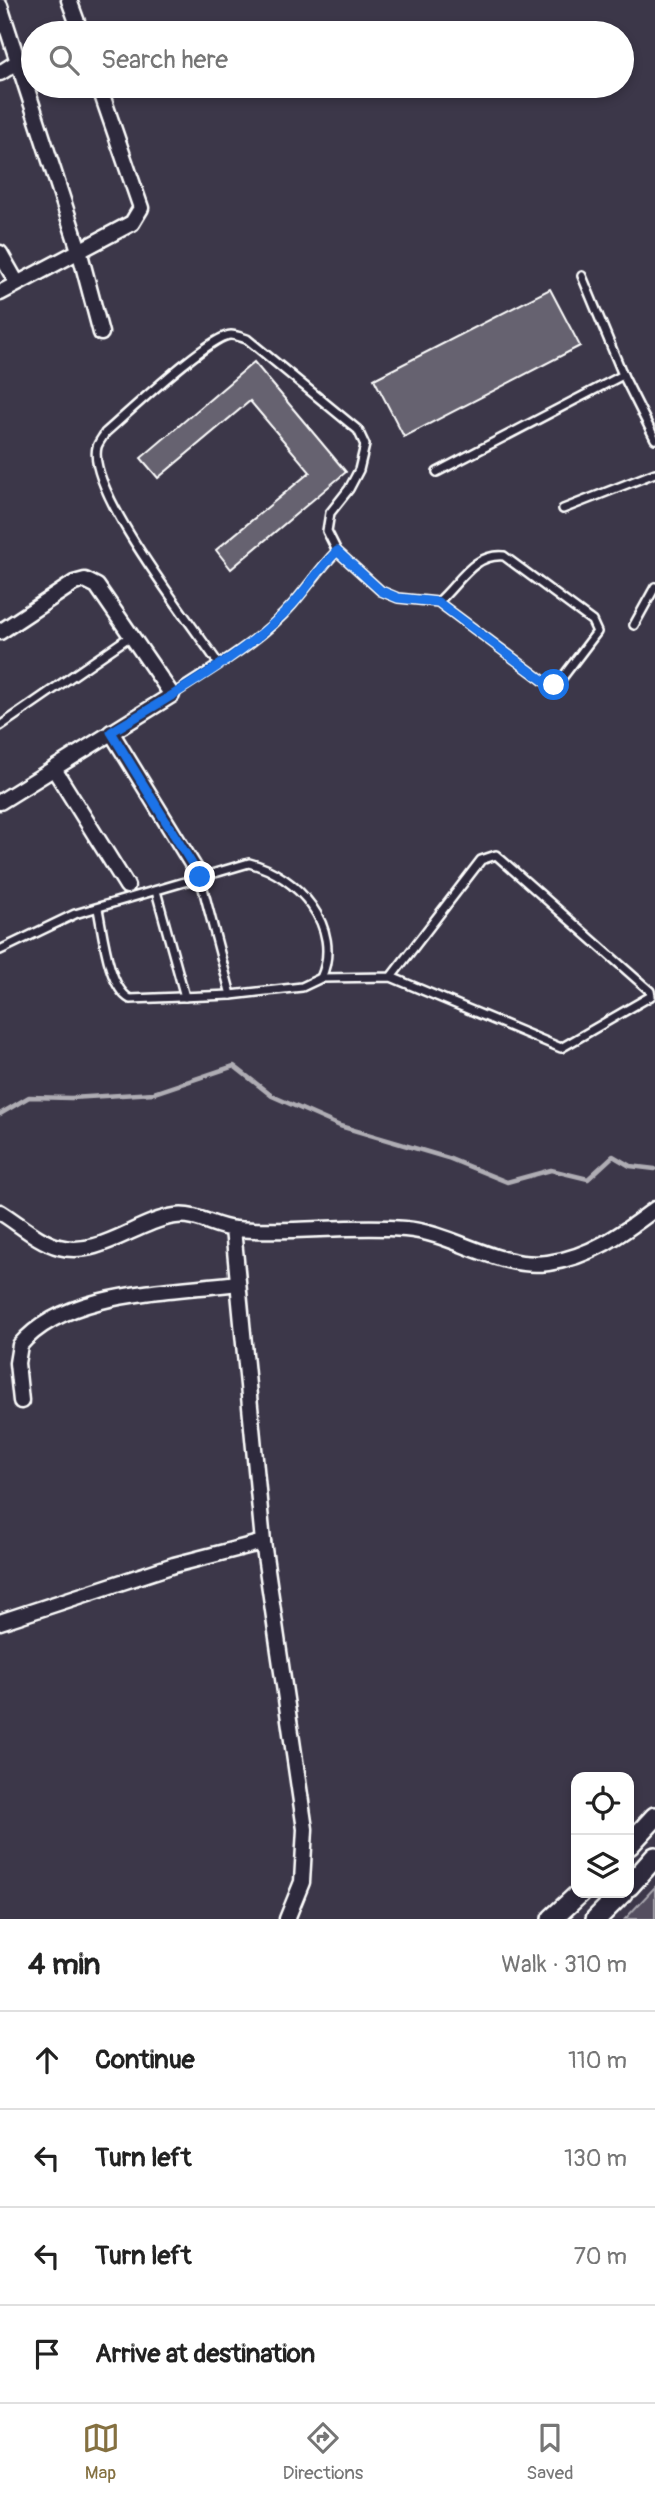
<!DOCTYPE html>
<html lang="en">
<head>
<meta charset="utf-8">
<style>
	:root { --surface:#fff; --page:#f6f6f6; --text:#222; --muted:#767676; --line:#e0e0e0; --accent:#857141 }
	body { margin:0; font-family:Pangolin,sans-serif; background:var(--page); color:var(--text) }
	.controls { position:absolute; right:21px; bottom:21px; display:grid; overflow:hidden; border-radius:14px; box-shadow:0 4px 10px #0003 }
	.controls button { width:63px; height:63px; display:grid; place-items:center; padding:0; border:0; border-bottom:2px solid var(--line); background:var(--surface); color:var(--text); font:35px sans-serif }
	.stop { position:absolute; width:21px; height:21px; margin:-16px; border:5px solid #1a73e8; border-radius:50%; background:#fff }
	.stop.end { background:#1a73e8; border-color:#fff; box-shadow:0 2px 7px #0008 }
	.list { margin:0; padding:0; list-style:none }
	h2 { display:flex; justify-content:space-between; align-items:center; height:91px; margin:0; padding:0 28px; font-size:30px }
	h2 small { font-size:23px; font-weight:400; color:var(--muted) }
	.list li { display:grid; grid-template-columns:46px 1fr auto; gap:21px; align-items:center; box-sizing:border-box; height:98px; padding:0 28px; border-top:2px solid var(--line) }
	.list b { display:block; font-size:26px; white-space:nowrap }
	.list em { font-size:23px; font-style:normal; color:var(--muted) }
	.icon { flex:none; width:38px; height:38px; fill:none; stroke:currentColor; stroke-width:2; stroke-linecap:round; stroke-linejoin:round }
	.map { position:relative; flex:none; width:655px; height:1919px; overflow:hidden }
	.search { position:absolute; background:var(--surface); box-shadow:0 4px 10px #0003; left:21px; right:21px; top:21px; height:77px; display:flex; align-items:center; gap:18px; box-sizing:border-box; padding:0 24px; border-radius:38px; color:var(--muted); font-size:26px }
	.sheet { height:483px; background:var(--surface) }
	nav { display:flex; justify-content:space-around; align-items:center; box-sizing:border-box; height:98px; border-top:2px solid var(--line); background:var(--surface); font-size:19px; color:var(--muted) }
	nav a { display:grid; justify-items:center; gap:4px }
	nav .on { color:var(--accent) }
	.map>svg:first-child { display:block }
	.green { fill:#555060; stroke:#aaa8b0; stroke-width:2 }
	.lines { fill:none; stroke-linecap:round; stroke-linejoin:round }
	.stream { stroke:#afadb4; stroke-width:4.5 }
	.building { fill:#666270; stroke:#fff; stroke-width:2 }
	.lane-casing { stroke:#fff; stroke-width:12 }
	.street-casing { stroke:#fff; stroke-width:19 }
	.secondary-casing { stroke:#fff; stroke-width:24 }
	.lane { stroke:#2f2a3d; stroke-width:7 }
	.street { stroke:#2f2a3d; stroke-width:14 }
	.secondary { stroke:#2f2a3d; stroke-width:19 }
	.route { stroke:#1a73e8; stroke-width:9 }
</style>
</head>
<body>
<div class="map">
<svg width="655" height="1919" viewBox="0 0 655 1919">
	<rect width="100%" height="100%" fill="#3c3749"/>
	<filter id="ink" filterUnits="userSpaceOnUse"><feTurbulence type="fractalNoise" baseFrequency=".0143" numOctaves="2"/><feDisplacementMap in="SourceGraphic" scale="14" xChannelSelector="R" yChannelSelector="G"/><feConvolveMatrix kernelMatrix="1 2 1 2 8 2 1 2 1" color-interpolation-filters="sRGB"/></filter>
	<g filter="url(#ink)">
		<path class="green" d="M655,1887V1919H625Z"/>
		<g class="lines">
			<path class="stream" d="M0,1114L29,1097L71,1098L154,1093L234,1066L272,1096L340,1126L448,1158L507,1182L551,1170L588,1179L613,1156L630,1166L655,1169"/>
		</g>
		<g class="building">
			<path d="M550,289L580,346L404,437L374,379Z"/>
			<path d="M254,362L346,472L231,569L216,550L310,472L250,401L158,478L141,458Z"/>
		</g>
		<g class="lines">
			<g class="lane-casing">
				<g id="lane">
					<path d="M19,61L33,58"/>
					<path d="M582,276L623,375L655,439"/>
					<path d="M437,472L623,375"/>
					<path d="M563,509L655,473"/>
					<path d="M634,625L655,587"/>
					<path d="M218,663C192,624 86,490 97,447C98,443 103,437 105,433C126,415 210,335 231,335C236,335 243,338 247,339L358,430L365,445L359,470L349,489L330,513L327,531L337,551L381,591L398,598L438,602C459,584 473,553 504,556L592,621L597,632L559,682L549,685L438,602"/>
					<path d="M172,695C212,668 260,642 292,605C308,587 320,568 337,551"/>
					<path d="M0,726L132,635"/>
					<path d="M200,877L231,995"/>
					<path d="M156,891L185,997"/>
					<path d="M98,909C103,933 108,987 130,999L231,995L302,987L321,978L391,977L561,1048L651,996L650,991L496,855L481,860L391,977"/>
					<path d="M0,950L75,914L249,863C297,875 344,927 321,978"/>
				</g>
			</g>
			<g class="street-casing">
				<g id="street">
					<path d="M69,0L81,33"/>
					<path d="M0,6L79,250L101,333"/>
					<path d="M0,73L19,61"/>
					<path d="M0,253L17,283"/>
					<path d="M0,293L132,223L141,208L99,86"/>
					<path d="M0,632L74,583L85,580L97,586L172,695L0,802"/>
					<path d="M111,732L200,877"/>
					<path d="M54,769L127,886"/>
					<path d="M0,1212C18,1223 39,1242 59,1247C99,1258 137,1221 175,1216C199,1213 214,1228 236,1229C292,1234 349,1224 405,1229C454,1233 499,1270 548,1263C590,1257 622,1234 655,1209"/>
					<path d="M233,1229L263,1542L305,1829L302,1882L287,1919"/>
					<path d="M21,1401L17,1363L20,1345C66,1290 171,1292 237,1283"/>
					<path d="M0,1622L174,1565L263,1542"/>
				</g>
			</g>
			<g class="secondary-casing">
				<g id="secondary">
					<path d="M629,1845L655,1817"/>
					<path d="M629,1886L655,1857"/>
					<path d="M552,1919L580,1893"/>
					<path d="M596,1919L622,1893"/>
				</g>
			</g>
			<use href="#lane" class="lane"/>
			<use href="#street" class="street"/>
			<use href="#secondary" class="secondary"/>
		</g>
	</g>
	<g class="lines" filter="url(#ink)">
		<path class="route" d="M200,877L111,732C166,699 250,652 292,605C308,587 320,568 337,551L381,591L398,598L438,602L549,685H554"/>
	</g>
</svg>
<div class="controls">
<button><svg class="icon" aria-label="locate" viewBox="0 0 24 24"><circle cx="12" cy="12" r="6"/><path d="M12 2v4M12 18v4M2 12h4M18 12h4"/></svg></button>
<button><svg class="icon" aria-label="layers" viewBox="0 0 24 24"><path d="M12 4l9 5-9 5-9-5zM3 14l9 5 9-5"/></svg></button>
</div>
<div class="stop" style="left:554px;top:685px"></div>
<div class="stop end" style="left:200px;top:877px"></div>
<div class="search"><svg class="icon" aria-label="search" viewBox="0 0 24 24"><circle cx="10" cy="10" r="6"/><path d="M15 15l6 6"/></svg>Search here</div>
</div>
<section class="sheet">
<h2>4 min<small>Walk · 310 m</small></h2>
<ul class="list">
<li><svg class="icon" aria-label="ahead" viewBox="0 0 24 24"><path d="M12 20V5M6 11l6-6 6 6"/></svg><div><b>Continue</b></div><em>110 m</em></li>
<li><svg class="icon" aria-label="left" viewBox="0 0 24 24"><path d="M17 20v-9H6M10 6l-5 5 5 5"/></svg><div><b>Turn left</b></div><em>130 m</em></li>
<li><svg class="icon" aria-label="left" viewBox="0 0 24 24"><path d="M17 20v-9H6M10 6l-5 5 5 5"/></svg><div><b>Turn left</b></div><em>70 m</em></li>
<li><svg class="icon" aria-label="arrive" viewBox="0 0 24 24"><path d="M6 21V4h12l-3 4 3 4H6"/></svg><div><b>Arrive at destination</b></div></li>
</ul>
</section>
<nav>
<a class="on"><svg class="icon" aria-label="map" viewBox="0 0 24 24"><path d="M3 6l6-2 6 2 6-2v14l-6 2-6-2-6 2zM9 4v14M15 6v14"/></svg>Map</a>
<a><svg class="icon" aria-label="directions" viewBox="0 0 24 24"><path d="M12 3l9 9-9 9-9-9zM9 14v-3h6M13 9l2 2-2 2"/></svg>Directions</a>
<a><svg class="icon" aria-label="saved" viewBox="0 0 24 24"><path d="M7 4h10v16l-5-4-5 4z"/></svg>Saved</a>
</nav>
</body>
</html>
